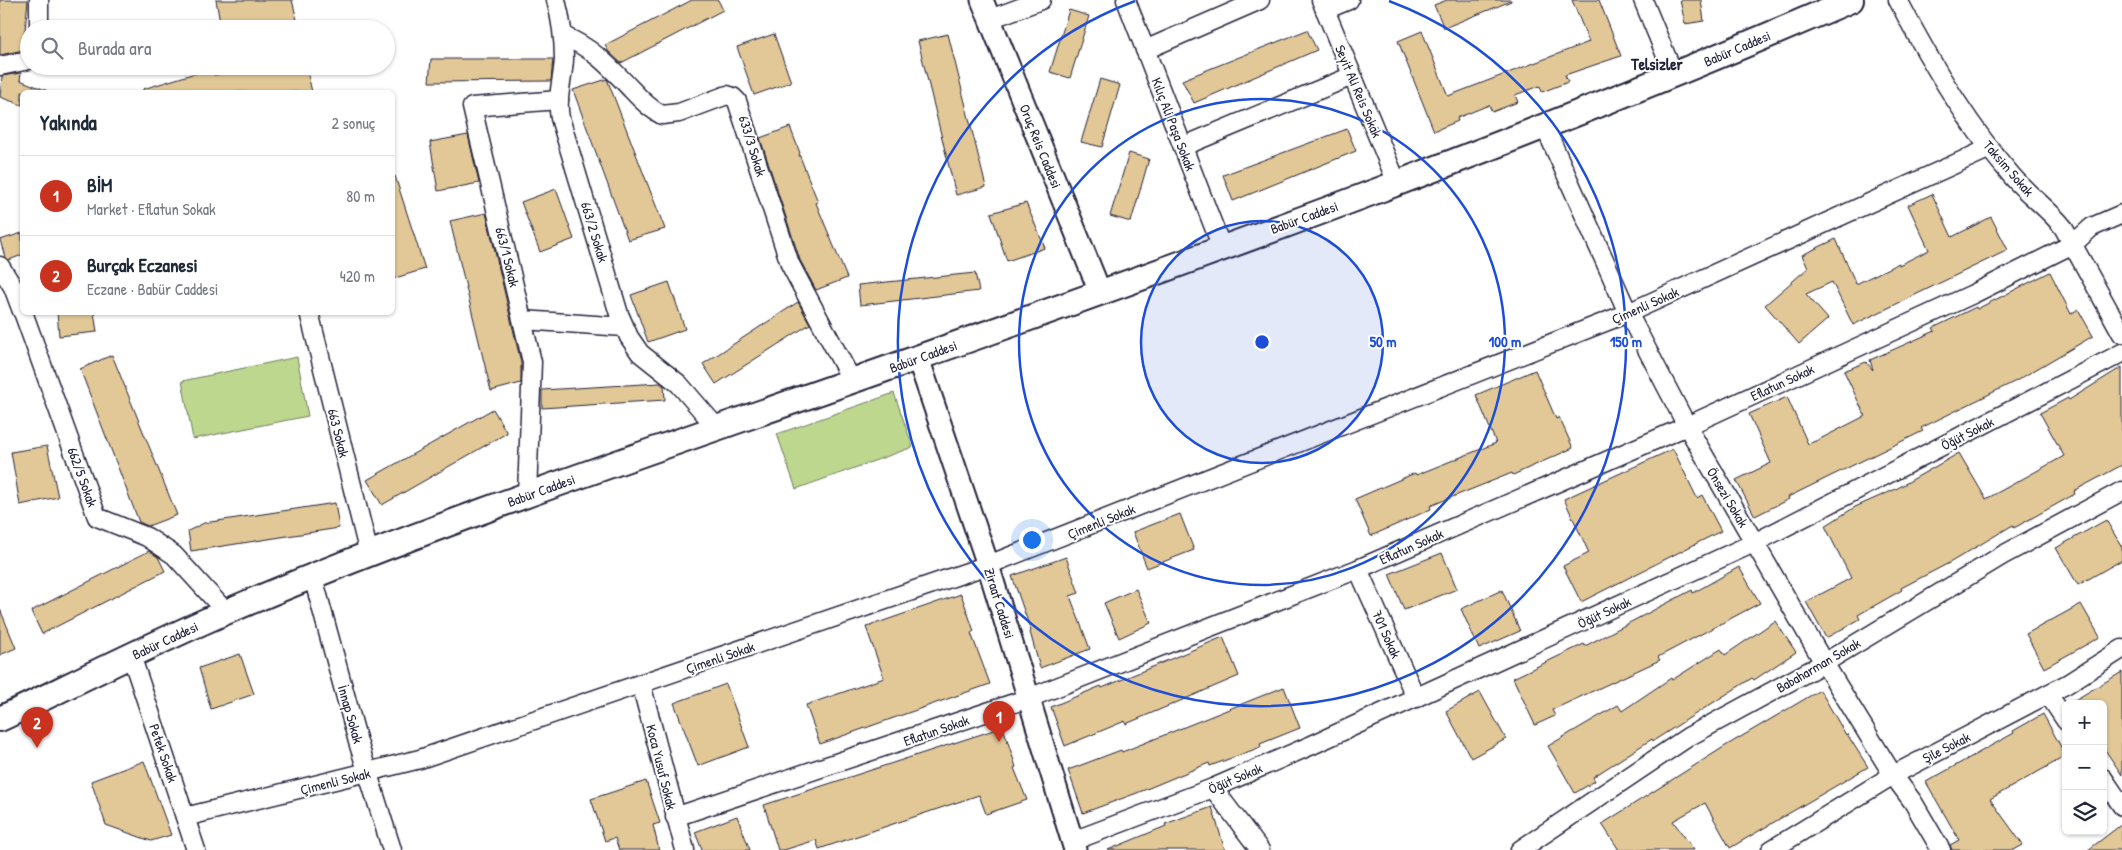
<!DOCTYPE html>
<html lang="tr">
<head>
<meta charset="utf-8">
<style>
	:root { --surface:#fff; --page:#f6f6f7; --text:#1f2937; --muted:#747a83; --line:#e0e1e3; --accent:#c8321e }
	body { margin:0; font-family:"Patrick Hand",sans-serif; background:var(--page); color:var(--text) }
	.controls { position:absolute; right:15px; bottom:15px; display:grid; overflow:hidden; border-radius:8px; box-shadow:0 1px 4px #0004 }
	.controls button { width:45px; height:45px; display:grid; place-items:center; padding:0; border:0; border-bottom:1px solid var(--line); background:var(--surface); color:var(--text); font:25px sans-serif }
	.you { position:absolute; left:1031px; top:539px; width:18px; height:18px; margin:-12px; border:4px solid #fff; border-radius:50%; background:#1a73e8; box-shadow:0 0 0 8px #1a73e833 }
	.badge { display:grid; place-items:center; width:32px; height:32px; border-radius:50%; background:var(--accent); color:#fff; font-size:16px; font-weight:700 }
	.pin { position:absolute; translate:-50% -41px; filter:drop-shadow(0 1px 2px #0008) }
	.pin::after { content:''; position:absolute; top:26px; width:18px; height:15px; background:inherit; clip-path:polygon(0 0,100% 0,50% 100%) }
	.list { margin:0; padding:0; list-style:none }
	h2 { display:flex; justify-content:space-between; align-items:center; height:65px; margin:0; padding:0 20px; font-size:21px }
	h2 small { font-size:16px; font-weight:400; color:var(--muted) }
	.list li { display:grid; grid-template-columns:32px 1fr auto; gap:15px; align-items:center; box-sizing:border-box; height:80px; padding:0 20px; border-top:1px solid var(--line) }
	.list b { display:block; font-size:19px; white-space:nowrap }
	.list p { margin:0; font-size:16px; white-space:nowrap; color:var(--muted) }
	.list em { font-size:16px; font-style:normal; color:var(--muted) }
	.icon { flex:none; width:28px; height:28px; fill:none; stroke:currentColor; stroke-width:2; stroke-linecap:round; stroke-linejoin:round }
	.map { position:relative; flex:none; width:2122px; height:850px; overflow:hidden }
	.search { position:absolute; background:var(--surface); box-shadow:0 1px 4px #0004; left:20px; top:20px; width:375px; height:55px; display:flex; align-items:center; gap:12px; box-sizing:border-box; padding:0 18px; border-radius:28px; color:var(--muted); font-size:19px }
	.panel { position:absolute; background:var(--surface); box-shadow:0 1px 4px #0004; left:20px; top:90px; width:375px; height:225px; border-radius:8px }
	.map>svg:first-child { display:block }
	.green { fill:#bdd78e; stroke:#707c64 }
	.building { fill:#e2c897; stroke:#22223b }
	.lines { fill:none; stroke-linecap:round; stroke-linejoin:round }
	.minor-casing { stroke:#22223b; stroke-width:21 }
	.tertiary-casing { stroke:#22223b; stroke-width:25 }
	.secondary-casing { stroke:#22223b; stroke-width:28 }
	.minor { stroke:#fff; stroke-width:18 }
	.tertiary { stroke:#fff; stroke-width:21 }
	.secondary { stroke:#fff; stroke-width:24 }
	.ring { fill:none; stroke:#1d4ed8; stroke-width:2.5 }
	.labels { text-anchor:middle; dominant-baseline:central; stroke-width:4; stroke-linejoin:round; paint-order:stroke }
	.street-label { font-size:14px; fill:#22223b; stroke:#fff }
	.quarter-label { font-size:16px; font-weight:bold; fill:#22223b; stroke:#fff }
	.centre { fill:#1d4ed8; stroke:#fff; stroke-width:2.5 }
	.ring-label { font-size:15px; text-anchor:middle; font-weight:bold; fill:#1d4ed8; stroke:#fff; stroke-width:4; stroke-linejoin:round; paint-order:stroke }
</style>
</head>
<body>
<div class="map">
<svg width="2122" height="850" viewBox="0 0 2122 850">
	<rect width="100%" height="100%" fill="#fff"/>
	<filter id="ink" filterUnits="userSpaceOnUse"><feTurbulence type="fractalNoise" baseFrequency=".02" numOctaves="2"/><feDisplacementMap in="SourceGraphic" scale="10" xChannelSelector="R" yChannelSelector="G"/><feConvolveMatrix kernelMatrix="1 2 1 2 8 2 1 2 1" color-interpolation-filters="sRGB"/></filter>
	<g filter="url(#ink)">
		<g class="green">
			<path d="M297,357L308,416L193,439L182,381Z"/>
			<path d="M894,393L913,447L796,489L777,434Z"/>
		</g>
		<g class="building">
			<path d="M0,0H28L23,50L0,55Z"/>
			<path d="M216,0H292L297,20L285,22L286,29H236L235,25L221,28Z"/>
			<path d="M692,0H718L723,10L621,63L608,51L605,45Z"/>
			<path d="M1447,0H1511V1L1444,28L1434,5Z"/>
			<path d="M1572,0H1599L1621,56L1565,75L1568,82L1542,92L1540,86L1515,95L1518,102L1492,112L1489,105L1457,118L1458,121L1434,131L1398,41L1422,31L1448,96L1589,42Z"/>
			<path d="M1680,0H1701L1704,21L1685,24Z"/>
			<path d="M1069,10L1089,16L1070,78L1050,72Z"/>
			<path d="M1307,30L1317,50L1194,103L1182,80Z"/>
			<path d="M774,34L791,82L754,95L737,47Z"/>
			<path d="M948,34L986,187L956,195L918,41Z"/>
			<path d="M431,59H553L551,81L429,82Z"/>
			<path d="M244,66H306L312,92H143V89L212,68L214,75L244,69Z"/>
			<path d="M21,73L20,80L50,92H22V105L0,97L2,76Z"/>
			<path d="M607,79L665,229L628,240L573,90Z"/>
			<path d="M1100,79L1120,85L1102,147L1081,142Z"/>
			<path d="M790,127L800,153L799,154L818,202L816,203L847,278L816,290L800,260L760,138Z"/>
			<path d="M1347,129L1356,151L1233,201L1223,175Z"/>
			<path d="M468,135L479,183L438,191L430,142Z"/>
			<path d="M1129,153L1149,159L1131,222L1110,216Z"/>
			<path d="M395,176L425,269L392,279V177Z"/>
			<path d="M556,189L574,239L540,252L521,202Z"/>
			<path d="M1932,194L1952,237L1991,217L2008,250L1853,325L1832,282L1806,294L1828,319L1799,344L1765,305L1808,268L1802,255L1836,239L1856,284L1899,263V265L1929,250L1908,205Z"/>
			<path d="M1026,203L1045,248L1007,261L991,213Z"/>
			<path d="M486,213L521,363V383L491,391L450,221Z"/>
			<path d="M22,233V255L9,260L5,257L0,240Z"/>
			<path d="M2050,272L2071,314L2078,309L2093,336L2016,381L1921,428L1923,431L1788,497L1789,499L1755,516L1736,480L1771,463L1749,414L1787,397L1808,444L1818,440L1865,416L1844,371L1866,362L1873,370L1870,360L1935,331L1933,328L1976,307L1977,309Z"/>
			<path d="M975,273L979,291L860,305L858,285Z"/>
			<path d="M669,282L685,329L648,342L631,295Z"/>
			<path d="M798,302L810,324L716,384L703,364Z"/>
			<path d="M57,312H94L97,332L59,336Z"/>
			<path d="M112,355L177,515L148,526L139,522L80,369Z"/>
			<path d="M2122,367V465L2074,491L2075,494L2014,528L2013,525L1951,562L1901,588L1902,590L1858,615L1860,619L1826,638L1806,602L1851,578L1825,526L1855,507L1896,489L1959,453L1986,499L2064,456L2040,413L2068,398L2069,400Z"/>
			<path d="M1535,370L1556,419L1559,417L1573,448L1513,475L1512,473L1430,506L1431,509L1371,536L1355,499L1415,473L1416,475L1496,443L1476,395Z"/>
			<path d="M660,383L664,386L665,400L542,408V390Z"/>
			<path d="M493,409L507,433L382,505L367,480Z"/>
			<path d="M47,446L58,497L20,505L11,452Z"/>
			<path d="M1673,449L1697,498L1702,495L1721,531L1581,602L1563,566L1589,553L1564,499Z"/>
			<path d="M335,503L339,528L191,551L188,531L204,523Z"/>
			<path d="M1180,514L1194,550L1147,568L1133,532Z"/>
			<path d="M2106,520L2122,547V560L2078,585L2056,548Z"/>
			<path d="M149,551L158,557L165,571L42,634L31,611Z"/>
			<path d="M1442,553L1457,589L1404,610L1389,574Z"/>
			<path d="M1066,557L1079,593L1070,596L1090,649L1040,668L1030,632L1031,631L1012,576Z"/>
			<path d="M1739,567L1760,603L1658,657L1660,660L1552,710L1555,716L1535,725L1513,678L1584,644L1585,646L1692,590L1693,593Z"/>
			<path d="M1136,589L1151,623L1119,638L1104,603Z"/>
			<path d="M1502,590L1520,631L1479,649L1461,609Z"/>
			<path d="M961,594L974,631L971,633L990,684L820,744L806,705L884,678L866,627Z"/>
			<path d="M2081,604L2100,637L2044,668L2026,634Z"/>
			<path d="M0,609L16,648L0,655Z"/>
			<path d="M1775,621L1796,652L1754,680L1752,678L1653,741L1652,739L1593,777L1595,781L1575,793L1548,746L1618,705L1622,711L1671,678L1672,680L1721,649L1725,655Z"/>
			<path d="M1223,637L1239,676L1126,724L1125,721L1065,746L1051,707L1101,686L1102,688Z"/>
			<path d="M240,654L254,694L211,709L199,668Z"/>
			<path d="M2122,672V775L2103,747V704H2068Z"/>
			<path d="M726,684L749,747L698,766L674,703Z"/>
			<path d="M1284,687L1300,728L1260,744L1261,747L1210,766L1209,763L1137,793L1083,813L1068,770L1121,750L1122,752Z"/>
			<path d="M1820,690L1846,735L1847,734L1868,767L1730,848L1705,803L1673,821L1694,850H1619L1602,824L1727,745Z"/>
			<path d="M1480,692L1506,739L1471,758L1446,711Z"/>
			<path d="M2043,714L2066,756L1990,799L2023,845L2014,850H1952L1950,845L1959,840L1926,782L2014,733L2013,731Z"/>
			<path d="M1003,727L1016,767L1014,768L1027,800L986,814L979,795L819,849L816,840L784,850H778L764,805Z"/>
			<path d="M144,761L171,835L151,841L106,825L91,781Z"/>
			<path d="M646,781L660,823L653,825L659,850H619L615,838L605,841L591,799Z"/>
			<path d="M1212,807L1225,850H1108L1166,826L1165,824Z"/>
			<path d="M737,816L750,850H702L695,832Z"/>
			<path d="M2122,824V850H2088Z"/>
		</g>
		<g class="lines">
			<g class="minor-casing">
				<g id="minor">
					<path d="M39,0V29"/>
					<path d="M556,0C561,19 564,39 564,59C563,79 556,98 560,118L619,314L629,337L640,353L679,384L717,428"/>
					<path d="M1126,0L1222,248"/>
					<path d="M1321,0L1397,183"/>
					<path d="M1643,0L1674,75"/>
					<path d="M1898,0C1930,62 1966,123 2012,176C2027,194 2048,208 2063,227L2122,334"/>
					<path d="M1325,10L1349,0"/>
					<path d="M990,19L1041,0"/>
					<path d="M563,36C592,47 611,68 632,90C641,100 650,109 662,115L679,113L727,95L733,97L737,101L790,264L852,381"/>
					<path d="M1145,50L1260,0"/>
					<path d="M0,66L29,60"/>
					<path d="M1545,127L1628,313L1687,426L1824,663L1893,775L1913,802L1941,850"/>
					<path d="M1184,146L1352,76"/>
					<path d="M0,266L13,287L22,311"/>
					<path d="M23,312L97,517L147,537L174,555L226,612"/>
					<path d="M309,312L369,554"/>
					<path d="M523,320L624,327"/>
					<path d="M527,495L532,362L472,107L559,100"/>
					<path d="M1358,569L1416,698"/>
					<path d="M313,577L358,742L392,850"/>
					<path d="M131,655L196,850"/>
					<path d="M641,684L685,850"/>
					<path d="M2048,694L2066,721"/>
					<path d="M2103,778L2122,806"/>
					<path d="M1213,788L1260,850"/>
					<path d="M185,817L420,759L988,565L1628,313L1990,148"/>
					<path d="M675,817L1029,698L1358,569L1687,426L1973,294L2073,244L2092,227L2122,214"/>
					<path d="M1073,841L1213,788L1312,745L1756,542L2122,353"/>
					<path d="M1520,850L1688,737L1824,663L2003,555L2122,491"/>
					<path d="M1771,850L1893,775L2067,684L2122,649"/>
				</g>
			</g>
			<g class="tertiary-casing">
				<g id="tertiary">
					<path d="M982,0L1100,292"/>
					<path d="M918,358L988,565L1075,850"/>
				</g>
			</g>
			<g class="secondary-casing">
				<path id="secondary" d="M0,719C75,683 149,645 226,612C446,518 674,444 900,364C1220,251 1539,135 1851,0"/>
			</g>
			<use href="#minor" class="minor"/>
			<use href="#tertiary" class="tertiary"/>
			<use href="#secondary" class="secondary"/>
		</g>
	</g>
	<circle cx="1262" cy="342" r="121" fill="#1d4ed8" fill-opacity=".12"/>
	<g class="ring">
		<circle cx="1262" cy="342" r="121"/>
		<circle cx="1262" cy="342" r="243"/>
		<path d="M1389 1A364 364 0 1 1 1135 1"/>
	</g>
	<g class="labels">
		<g class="street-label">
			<text transform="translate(1737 48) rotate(-23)">Babür Caddesi</text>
			<text transform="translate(1359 91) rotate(67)">Seyit Ali Reis Sokak</text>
			<text transform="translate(1174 124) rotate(69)">Kılıç Ali Paşa Sokak</text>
			<text transform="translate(753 146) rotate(73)">633/3 Sokak</text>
			<text transform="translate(1041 146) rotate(68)">Oruç Reis Caddesi</text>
			<text transform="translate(2009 168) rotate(49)">Taksim Sokak</text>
			<text transform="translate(1304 217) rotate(-20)">Babür Caddesi</text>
			<text transform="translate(595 232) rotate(73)">663/2 Sokak</text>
			<text transform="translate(508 257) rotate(76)">663/1 Sokak</text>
			<text transform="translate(1645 305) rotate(-24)">Çimenli Sokak</text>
			<text transform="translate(923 356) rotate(-20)">Babür Caddesi</text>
			<text transform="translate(1782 382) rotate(-25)">Eflatun Sokak</text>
			<text transform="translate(339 433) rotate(76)">663 Sokak</text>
			<text transform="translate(1967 433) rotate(-27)">Öğüt Sokak</text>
			<text transform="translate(83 477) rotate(70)">662/5 Sokak</text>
			<text transform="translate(541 490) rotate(-20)">Babür Caddesi</text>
			<text transform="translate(1728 497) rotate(59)">Önsezi Sokak</text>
			<text transform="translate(1101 521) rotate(-22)">Çimenli Sokak</text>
			<text transform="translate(1411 546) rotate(-24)">Eflatun Sokak</text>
			<text transform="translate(1000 603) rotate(73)">Ziraat Caddesi</text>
			<text transform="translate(1604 612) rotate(-25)">Öğüt Sokak</text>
			<text transform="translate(1387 634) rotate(66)">701 Sokak</text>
			<text transform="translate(165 640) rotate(-25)">Babür Caddesi</text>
			<text transform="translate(720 657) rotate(-19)">Çimenli Sokak</text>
			<text transform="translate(1818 665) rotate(-30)">Babaharman Sokak</text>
			<text transform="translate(351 714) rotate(74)">İnnap Sokak</text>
			<text transform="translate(936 730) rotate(-19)">Eflatun Sokak</text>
			<text transform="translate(1946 747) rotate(-27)">Şile Sokak</text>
			<text transform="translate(164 753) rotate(71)">Petek Sokak</text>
			<text transform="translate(662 767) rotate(76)">Koca Yusuf Sokak</text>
			<text transform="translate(1235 778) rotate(-23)">Öğüt Sokak</text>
			<text transform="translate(335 781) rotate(-14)">Çimenli Sokak</text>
		</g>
		<g class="quarter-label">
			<text x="1657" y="64">Telsizler</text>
		</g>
	</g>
	<circle cx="1262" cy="342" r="8" class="centre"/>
	<g class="ring-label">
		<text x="1383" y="347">50 m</text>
		<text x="1505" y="347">100 m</text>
		<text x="1626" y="347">150 m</text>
	</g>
</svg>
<div class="controls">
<button>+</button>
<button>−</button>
<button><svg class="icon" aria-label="layers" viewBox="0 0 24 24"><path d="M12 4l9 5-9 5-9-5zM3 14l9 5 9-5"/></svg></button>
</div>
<div class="you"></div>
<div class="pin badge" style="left:999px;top:742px">1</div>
<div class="pin badge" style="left:37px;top:748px">2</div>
<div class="search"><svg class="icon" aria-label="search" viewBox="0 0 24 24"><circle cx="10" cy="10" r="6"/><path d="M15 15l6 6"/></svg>Burada ara</div>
<section class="panel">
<h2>Yakında<small>2 sonuç</small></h2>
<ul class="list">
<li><span class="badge">1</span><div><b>BİM</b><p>Market · Eflatun Sokak</p></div><em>80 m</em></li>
<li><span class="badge">2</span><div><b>Burçak Eczanesi</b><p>Eczane · Babür Caddesi</p></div><em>420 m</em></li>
</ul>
</section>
</div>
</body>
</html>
